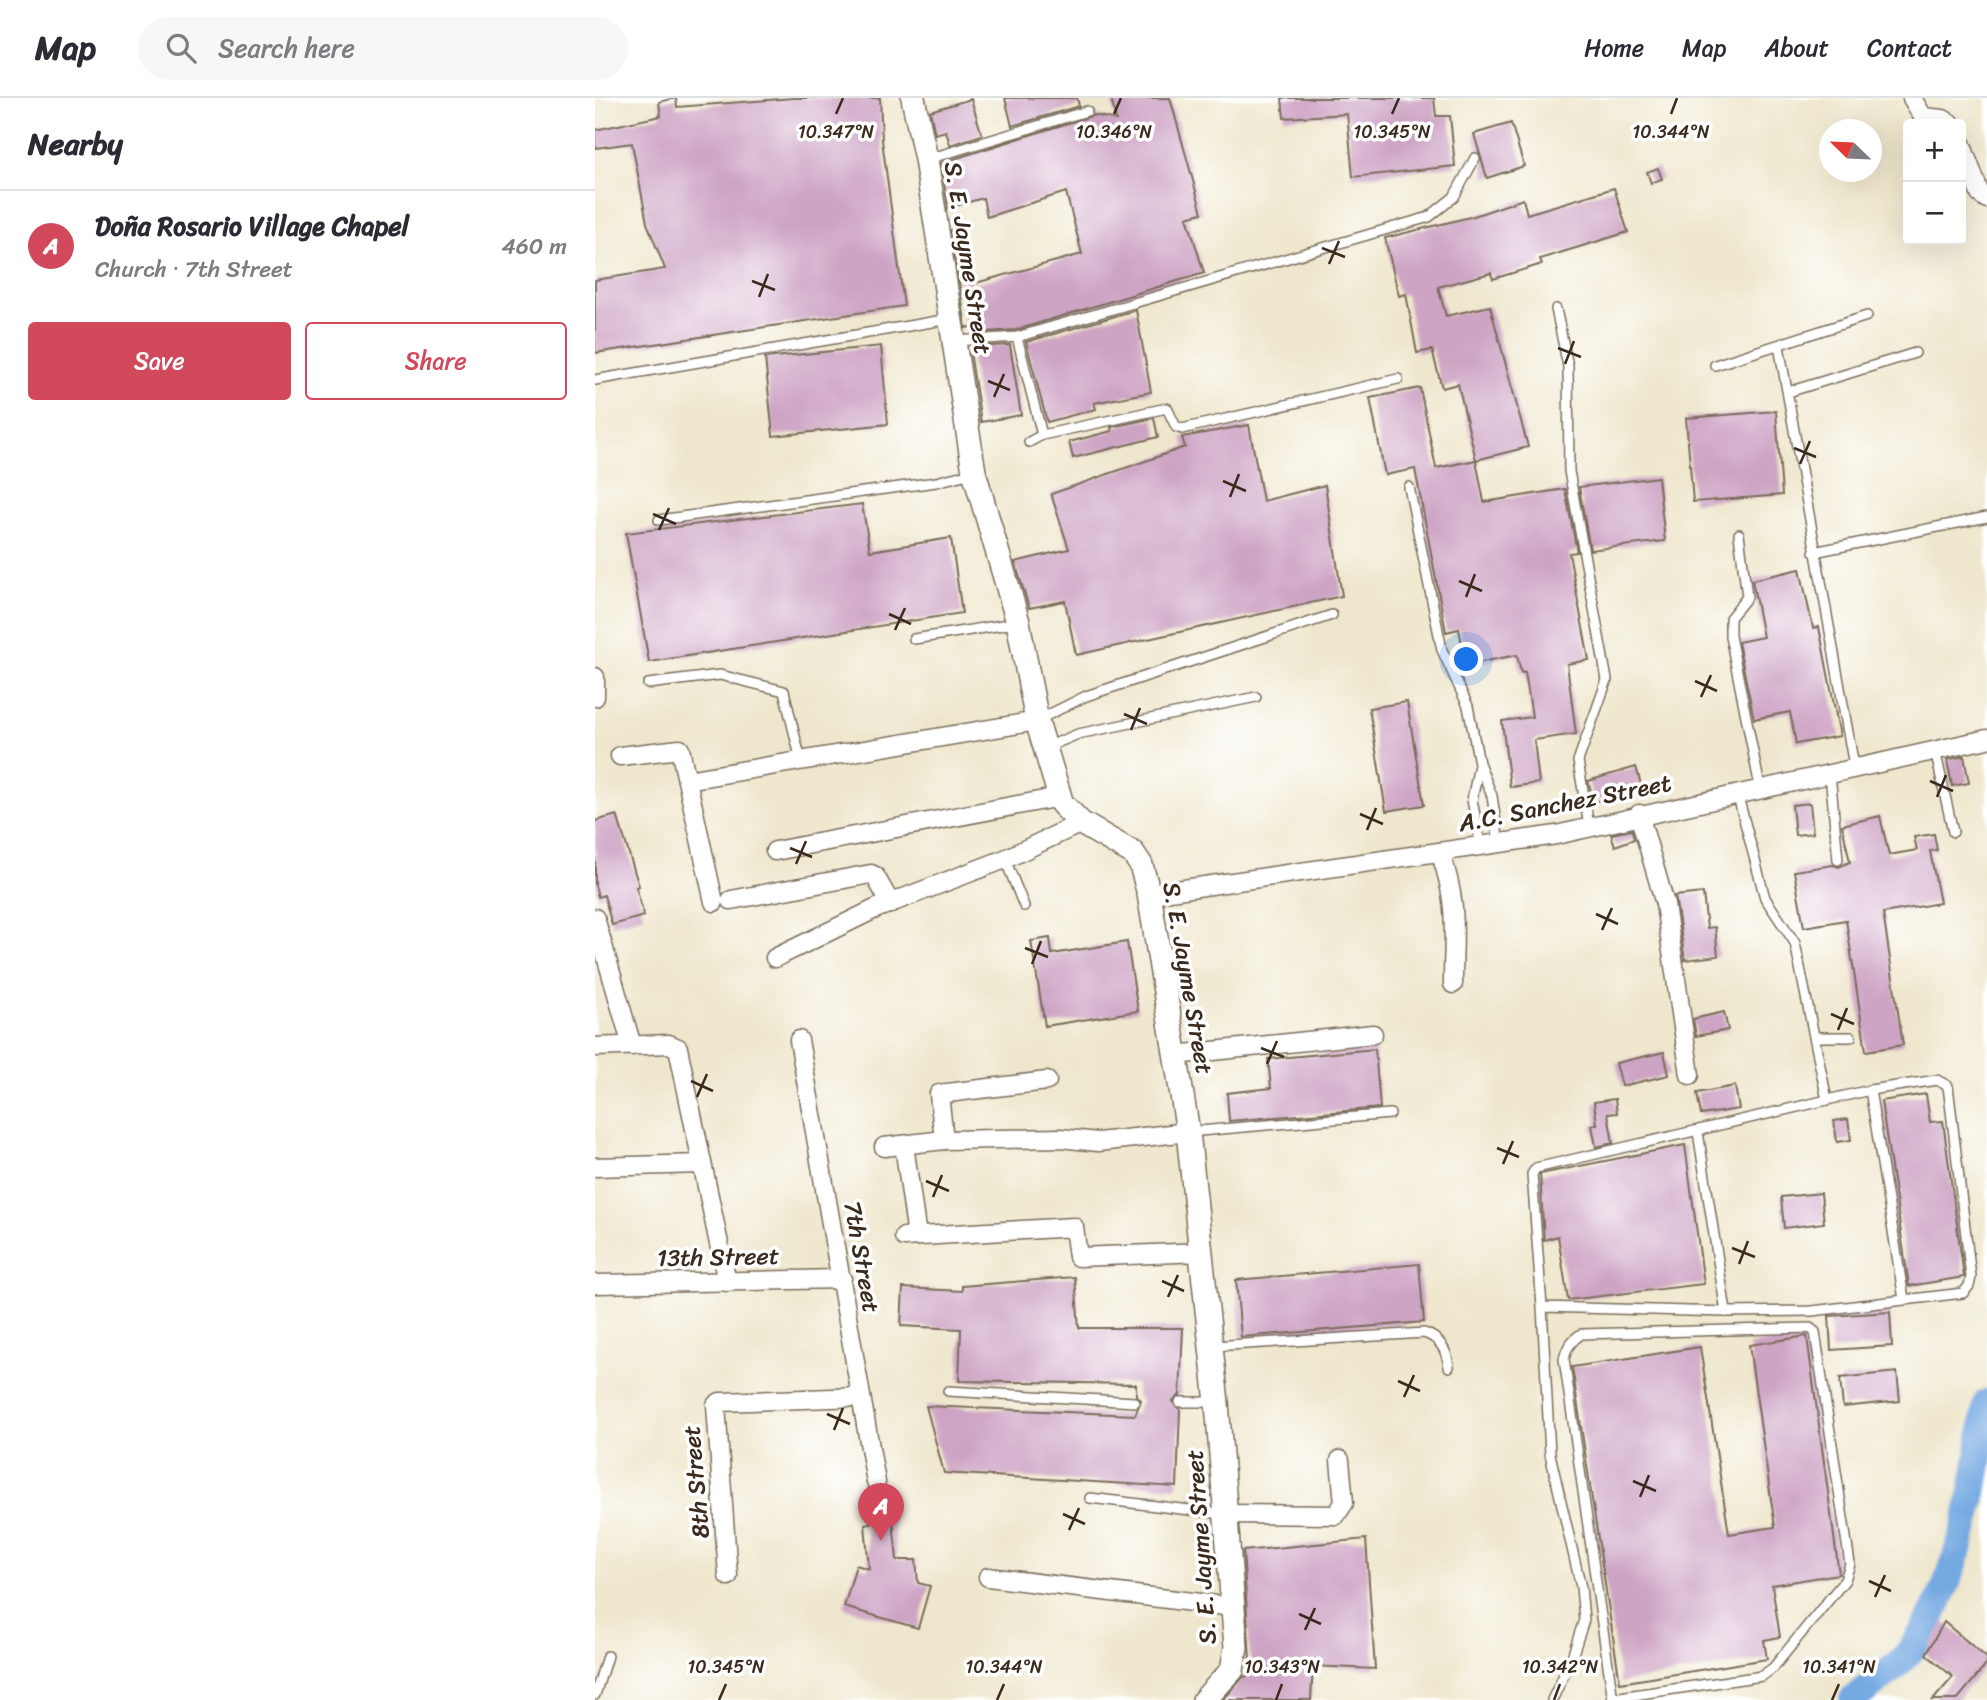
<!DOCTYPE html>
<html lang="en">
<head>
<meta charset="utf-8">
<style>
	:root { --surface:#fff; --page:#f7f7f7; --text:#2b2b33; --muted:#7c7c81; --line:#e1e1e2; --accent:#d1495b }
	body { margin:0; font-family:Sriracha,sans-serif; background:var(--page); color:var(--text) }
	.controls { position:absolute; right:21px; top:21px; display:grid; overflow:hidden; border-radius:7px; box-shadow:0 7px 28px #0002 }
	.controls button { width:63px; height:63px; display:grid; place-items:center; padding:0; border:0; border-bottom:2px solid var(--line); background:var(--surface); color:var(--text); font:35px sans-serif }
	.compass { position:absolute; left:1224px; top:21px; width:63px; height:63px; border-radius:50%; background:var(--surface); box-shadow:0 7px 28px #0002; rotate:293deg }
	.you { position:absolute; left:872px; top:562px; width:24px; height:24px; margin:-18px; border:5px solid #fff; border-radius:50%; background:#1a73e8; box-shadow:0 0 0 10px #1a73e833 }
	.badge { display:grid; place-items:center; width:46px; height:46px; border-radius:50%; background:var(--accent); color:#fff; font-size:23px; font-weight:700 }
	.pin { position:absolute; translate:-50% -58px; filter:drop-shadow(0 2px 4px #0008) }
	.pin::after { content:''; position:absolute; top:37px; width:24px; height:21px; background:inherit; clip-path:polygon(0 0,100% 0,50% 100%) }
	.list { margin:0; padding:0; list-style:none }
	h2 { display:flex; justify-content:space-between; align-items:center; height:91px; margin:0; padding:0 28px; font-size:30px }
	h2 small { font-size:23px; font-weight:400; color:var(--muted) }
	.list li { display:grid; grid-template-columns:46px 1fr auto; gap:21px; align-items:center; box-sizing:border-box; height:112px; padding:0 28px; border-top:2px solid var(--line) }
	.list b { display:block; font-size:26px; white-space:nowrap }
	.list p { margin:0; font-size:23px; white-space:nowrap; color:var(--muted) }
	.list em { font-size:23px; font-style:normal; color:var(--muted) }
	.actions { display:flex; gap:14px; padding:21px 28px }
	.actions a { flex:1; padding:16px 0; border:2px solid var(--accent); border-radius:7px; text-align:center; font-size:24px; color:var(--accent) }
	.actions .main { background:var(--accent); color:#fff }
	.icon { flex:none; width:38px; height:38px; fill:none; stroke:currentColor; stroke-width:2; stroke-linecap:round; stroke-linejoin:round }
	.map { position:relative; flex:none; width:1392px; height:1602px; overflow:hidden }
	header { display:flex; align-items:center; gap:42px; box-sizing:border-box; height:98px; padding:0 35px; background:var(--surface); border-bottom:2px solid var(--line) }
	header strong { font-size:33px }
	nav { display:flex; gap:38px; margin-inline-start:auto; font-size:24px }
	.search { width:490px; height:63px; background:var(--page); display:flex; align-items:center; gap:18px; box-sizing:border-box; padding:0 24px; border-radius:38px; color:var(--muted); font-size:26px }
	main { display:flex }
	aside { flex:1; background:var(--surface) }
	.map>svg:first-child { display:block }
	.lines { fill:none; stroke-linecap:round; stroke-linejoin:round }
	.river { stroke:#75a9e2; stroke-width:28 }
	.building { fill:#cea4c4 }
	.service-casing { stroke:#7a6c5b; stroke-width:12 }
	.minor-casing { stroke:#7a6c5b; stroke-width:21 }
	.tertiary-casing { stroke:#7a6c5b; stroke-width:26 }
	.service { stroke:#fff; stroke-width:9 }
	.minor { stroke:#fff; stroke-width:18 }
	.tertiary { stroke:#fff; stroke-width:23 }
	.ticks { fill:none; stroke:#3b2a1e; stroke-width:2.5 }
	.labels { text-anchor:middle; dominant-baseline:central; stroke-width:7; stroke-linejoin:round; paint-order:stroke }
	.street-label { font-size:24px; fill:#3b2a1e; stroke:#fff }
	.ticks-label { font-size:18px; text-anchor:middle; fill:#3b2a1e; stroke:#fff; stroke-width:7; stroke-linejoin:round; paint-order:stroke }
</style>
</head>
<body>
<header>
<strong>Map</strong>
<div class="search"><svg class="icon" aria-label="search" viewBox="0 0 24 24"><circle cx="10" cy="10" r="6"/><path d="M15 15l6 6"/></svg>Search here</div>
<nav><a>Home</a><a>Map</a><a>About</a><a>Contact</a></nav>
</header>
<main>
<aside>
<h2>Nearby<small></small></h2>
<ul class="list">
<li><span class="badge">A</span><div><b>Doña Rosario Village Chapel</b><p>Church · 7th Street</p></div><em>460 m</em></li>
</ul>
<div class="actions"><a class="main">Save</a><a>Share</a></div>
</aside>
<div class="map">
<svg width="1392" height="1602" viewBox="0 0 1392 1602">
	<rect width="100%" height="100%" fill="#fff"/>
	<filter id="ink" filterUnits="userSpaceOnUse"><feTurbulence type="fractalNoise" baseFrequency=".0143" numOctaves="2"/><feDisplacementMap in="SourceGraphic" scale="14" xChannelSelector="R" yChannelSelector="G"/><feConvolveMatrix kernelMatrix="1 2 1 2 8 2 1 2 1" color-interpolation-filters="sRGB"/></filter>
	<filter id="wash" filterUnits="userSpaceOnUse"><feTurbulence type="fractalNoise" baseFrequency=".00686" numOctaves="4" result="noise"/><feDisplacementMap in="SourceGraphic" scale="28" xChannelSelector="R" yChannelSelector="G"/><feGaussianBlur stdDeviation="1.57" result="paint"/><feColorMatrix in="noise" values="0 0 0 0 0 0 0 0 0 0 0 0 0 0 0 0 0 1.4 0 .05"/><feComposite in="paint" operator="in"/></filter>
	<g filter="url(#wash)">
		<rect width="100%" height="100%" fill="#efe7cd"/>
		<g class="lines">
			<path class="river" d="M1258,1602C1278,1585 1307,1567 1321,1545C1368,1474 1381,1387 1392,1305"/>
		</g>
		<g id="blocks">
			<g class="building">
				<path d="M81,0L82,9L199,0H285L287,42L309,208L0,255V182L70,171L52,125L37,45L0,50V32L66,18L64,4Z"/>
				<path d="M410,0H482L484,8L417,28Z"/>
				<path d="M516,0H575L607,115L592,119L609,175L421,232L391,234L389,225L371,230L356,131L377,186L487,156L471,94L392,119L388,100L353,110L346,65L499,17L521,22Z"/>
				<path d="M687,0H839L841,18H855L860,68L758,79L752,16L689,20Z"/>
				<path d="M376,1L387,37L355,47L351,33L340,36L335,13Z"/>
				<path d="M916,25L929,68L892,80L879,36Z"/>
				<path d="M1063,70L1067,81L1056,85L1052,74Z"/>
				<path d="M1019,90L1033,134L945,161L947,166L898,181L896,175L843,189L851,218L895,208L933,349L881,362L863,286L847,290L837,252L822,255L811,196L804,198L790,140L879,118L928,101L932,116Z"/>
				<path d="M541,212L556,294L499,305L501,311L452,324L431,244Z"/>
				<path d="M415,247L426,317L386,324L375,254L394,251L393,248Z"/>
				<path d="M286,248L293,326L178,338L170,260Z"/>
				<path d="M825,290L841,370L881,362L889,404L970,391L982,454L974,455L994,562L972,566L981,636L939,642L944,685L915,689L907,623L937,619L930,574L926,575L922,557L871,567L864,531L851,534L820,371L790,377L775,300Z"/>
				<path d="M1181,313L1187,397L1098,404L1091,320Z"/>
				<path d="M559,320L563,339L478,360L474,344L517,333L516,329Z"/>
				<path d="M654,327L668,403L730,387L747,498L481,557L470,503L434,510L420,464L474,451L456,396L590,349L587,339Z"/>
				<path d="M1063,379L1070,443L995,452L984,389Z"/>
				<path d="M267,406L275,453L356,440L367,515L54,564L31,435Z"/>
				<path d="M1205,471L1218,530L1224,529L1245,638L1201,646L1195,614L1159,621L1143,544L1168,539L1157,482Z"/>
				<path d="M812,604L829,707L791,713L774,610Z"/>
				<path d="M1369,658L1374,685L1357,688L1352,662Z"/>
				<path d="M1041,669L1047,690L999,704L993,683Z"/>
				<path d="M1215,705L1218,735L1200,737L1197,707Z"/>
				<path d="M22,717L44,788L41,789L49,818L17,827L9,797L3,799L0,787V723Z"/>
				<path d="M1285,718L1294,757L1322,752L1319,739L1339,736L1342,752L1335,753L1345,805L1288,815L1308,947L1271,953L1251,822L1209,829L1199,773L1238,767L1244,769L1255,764L1247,727Z"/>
				<path d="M1037,732L1039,741L1020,748L1016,736Z"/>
				<path d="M1108,795L1112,830L1120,829L1123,858L1090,862L1080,798Z"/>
				<path d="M455,840L457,856L532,844L543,913L450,928L436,843Z"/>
				<path d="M1129,914L1133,932L1101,938L1098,921Z"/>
				<path d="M780,951L785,1010L634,1023L632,995L676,990L673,961Z"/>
				<path d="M1069,954L1074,977L1027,988L1021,965Z"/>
				<path d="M1140,988L1144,1011L1106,1017L1102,995Z"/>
				<path d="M1331,996L1335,1024L1348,1023L1369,1179L1314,1188L1286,1003Z"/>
				<path d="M1020,1001L1022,1015L1013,1016L1018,1045L1001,1049L997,1027L1002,1026L999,1004Z"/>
				<path d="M1253,1021L1256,1042L1242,1044L1239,1023Z"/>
				<path d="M1090,1047L1109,1186L973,1202L963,1138L949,1142L945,1076Z"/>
				<path d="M1226,1095L1229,1125L1189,1130L1186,1099Z"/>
				<path d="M824,1166L829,1224L646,1239L641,1182Z"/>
				<path d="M480,1179L484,1230H588L585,1297L578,1303L585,1311L582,1389L349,1375L331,1308L540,1317L546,1302L541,1297V1286L364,1283L366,1231L306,1228L308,1190L367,1193V1188Z"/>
				<path d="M1295,1214L1297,1248L1236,1252L1234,1218Z"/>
				<path d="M1212,1238L1244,1476L1177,1487L1185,1539L1169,1542L1172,1561L1025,1585L977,1269L1105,1249L1134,1436L1180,1429L1154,1247Z"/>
				<path d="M1302,1274L1305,1303L1248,1309L1245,1280Z"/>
				<path d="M291,1418L292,1424L298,1423L302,1462H321L323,1485L335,1488L323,1530L249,1509L261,1467L274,1471L270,1426L276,1425L275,1420Z"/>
				<path d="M771,1441L780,1571L718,1568L716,1602H628L648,1579L656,1577L648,1453Z"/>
				<path d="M1349,1524L1392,1560V1566L1362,1602H1338L1358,1579L1331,1556Z"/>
			</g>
		</g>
	</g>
	<g filter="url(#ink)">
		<use href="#blocks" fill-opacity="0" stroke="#7a6c5b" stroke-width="2"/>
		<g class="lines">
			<g class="service-casing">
				<g id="service">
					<path d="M333,61L492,13"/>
					<path d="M961,211L973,268L974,373L1012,582L983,663L994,728"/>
					<path d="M422,239L447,337L572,310L581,329L587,331L803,281"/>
					<path d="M361,243L422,239L834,119L859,99L880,60"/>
					<path d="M1184,248L1259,668"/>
					<path d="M1120,267L1272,218"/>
					<path d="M0,282L354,221"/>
					<path d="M1193,294L1320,255"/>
					<path d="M434,344L447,337"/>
					<path d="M814,389L847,552L873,608L884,665L897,698L904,745"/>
					<path d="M64,422L341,384L377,375"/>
					<path d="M1144,436L1152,499L1135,520V538L1165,689"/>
					<path d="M1219,454L1392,419"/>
					<path d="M319,541L420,525"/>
					<path d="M53,586L125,577L189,593L206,663"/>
					<path d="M443,622L491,598L737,517"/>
					<path d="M452,649L483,636L661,599"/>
					<path d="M1340,652L1358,734"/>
					<path d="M884,667L877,702L886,748"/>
					<path d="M1235,675L1243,762"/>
					<path d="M1142,695L1170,800L1200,845L1232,1002"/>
					<path d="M410,761L429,808"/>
					<path d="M1219,939H1256"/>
					<path d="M1275,992L1309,1201"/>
					<path d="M594,1034L795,1016"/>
					<path d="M1103,1034L1131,1214"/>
					<path d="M947,1209L937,1076L941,1070L1275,992L1342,982L1353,988L1376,1179L1374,1188L1368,1195L1217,1213L1131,1214L947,1209L955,1356L986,1489L989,1522L976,1562L957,1602"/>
					<path d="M618,1248L829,1235C845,1240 852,1252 854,1269"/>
					<path d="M353,1293L540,1304"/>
					<path d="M585,1304H620"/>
					<path d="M495,1400L628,1416"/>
					<path d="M0,1597L12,1558"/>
					<path d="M1018,1602L969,1261C972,1249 976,1243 986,1236L1215,1230L1220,1234L1255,1466L1250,1482L1178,1570L1167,1578L1018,1600"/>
				</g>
			</g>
			<g class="minor-casing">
				<g id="minor">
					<path d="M1317,0L1328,19L1348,21L1356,26"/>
					<path d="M1366,45L1385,96L1392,101"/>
					<path d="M0,579V599"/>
					<path d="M25,658L85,651L119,804"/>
					<path d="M92,682L442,623"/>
					<path d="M1044,716L1070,806L1095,977"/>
					<path d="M180,753L465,699"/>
					<path d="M845,754C864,808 858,831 858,886"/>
					<path d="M554,796L961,737L1392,641"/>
					<path d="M136,802L276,776L280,778L296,806"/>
					<path d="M0,820L37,948"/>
					<path d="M180,860L280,811L410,761L486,725"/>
					<path d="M204,942L281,1384"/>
					<path d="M0,949L74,946L83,950L132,1184"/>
					<path d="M580,957L778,936"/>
					<path d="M349,1042L344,996L452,983"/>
					<path d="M309,1047L322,1138"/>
					<path d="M289,1049L349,1042L465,1040L503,1044L593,1034"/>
					<path d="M0,1069L107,1066"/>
					<path d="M309,1139L479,1129L483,1159L607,1154"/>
					<path d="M0,1186L247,1181"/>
					<path d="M630,1416L741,1417L749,1405L745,1362"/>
					<path d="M133,1478L121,1307L125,1304L266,1299"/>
					<path d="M393,1479L638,1509"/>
				</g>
			</g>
			<g class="tertiary-casing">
				<path id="tertiary" d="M318,0L331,61L379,374L423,524L442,623L467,706L486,725L538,755L546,767L554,796L593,1034L622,1305L641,1549L637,1572L609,1602"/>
			</g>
			<use href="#service" class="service"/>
			<use href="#minor" class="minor"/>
			<use href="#tertiary" class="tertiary"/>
		</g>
	</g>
	<path class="ticks" d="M241,16L248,0M519,16L526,0M797,16L804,0M1076,16L1082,0M727,150L750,159M734,166L744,143M157,183L180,192M164,199L173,176M963,250L986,259M970,266L979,243M393,283L415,292M399,299L409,276M1199,350L1221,359M1205,366L1215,343M628,383L651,393M635,399L644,376M58,416L81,426M64,432L74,410M864,483L887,493M871,499L880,476M294,516L316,526M300,532L310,510M1100,583L1122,593M1106,599L1116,577M529,616L552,626M536,632L545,610M1335,683L1358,693M1342,699L1351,677M765,716L788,726M772,732L781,710M195,750L217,759M201,766L211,743M1001,816L1023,826M1007,832L1017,810M430,850L453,859M437,866L446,843M1236,916L1259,926M1243,932L1252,910M666,950L689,959M672,966L682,943M96,983L118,993M102,999L112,976M902,1050L924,1059M908,1066L918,1043M331,1083L354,1093M338,1099L347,1077M1137,1150L1160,1159M1144,1166L1153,1143M567,1183L589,1193M573,1199L583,1177M803,1283L825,1293M809,1299L819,1277M232,1316L255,1326M239,1332L248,1310M1038,1383L1061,1393M1045,1399L1054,1377M468,1416L490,1426M474,1432L484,1410M1274,1483L1296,1493M1280,1499L1290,1477M704,1516L726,1526M710,1532L720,1510M124,1602L131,1586M402,1602L409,1586M681,1602L687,1586M959,1602L965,1586M1237,1602L1244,1586"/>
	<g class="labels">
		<g class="street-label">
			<text transform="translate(373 160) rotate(81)">S. E. Jayme Street</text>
			<text transform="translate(970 705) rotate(-11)">A.C. Sanchez Street</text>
			<text transform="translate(593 880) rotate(80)">S. E. Jayme Street</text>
			<text transform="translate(123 1159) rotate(-1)">13th Street</text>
			<text transform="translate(267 1159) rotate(80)">7th Street</text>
			<text transform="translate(101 1384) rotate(-95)">8th Street</text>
			<text transform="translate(606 1449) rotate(-94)">S. E. Jayme Street</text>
		</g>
	</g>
	<g class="ticks-label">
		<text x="519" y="40">10.346°N</text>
		<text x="241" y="40">10.347°N</text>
		<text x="797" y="40">10.345°N</text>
		<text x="1076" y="40">10.344°N</text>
		<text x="131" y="1575">10.345°N</text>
		<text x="409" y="1575">10.344°N</text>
		<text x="687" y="1575">10.343°N</text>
		<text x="965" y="1575">10.342°N</text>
		<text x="1244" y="1575">10.341°N</text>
	</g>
</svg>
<div class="controls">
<button>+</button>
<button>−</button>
</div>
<svg class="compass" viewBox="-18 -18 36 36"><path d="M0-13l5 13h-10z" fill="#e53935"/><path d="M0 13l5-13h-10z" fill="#7c7c81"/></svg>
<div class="you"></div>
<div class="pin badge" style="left:286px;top:1443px">A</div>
</div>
</main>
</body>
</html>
